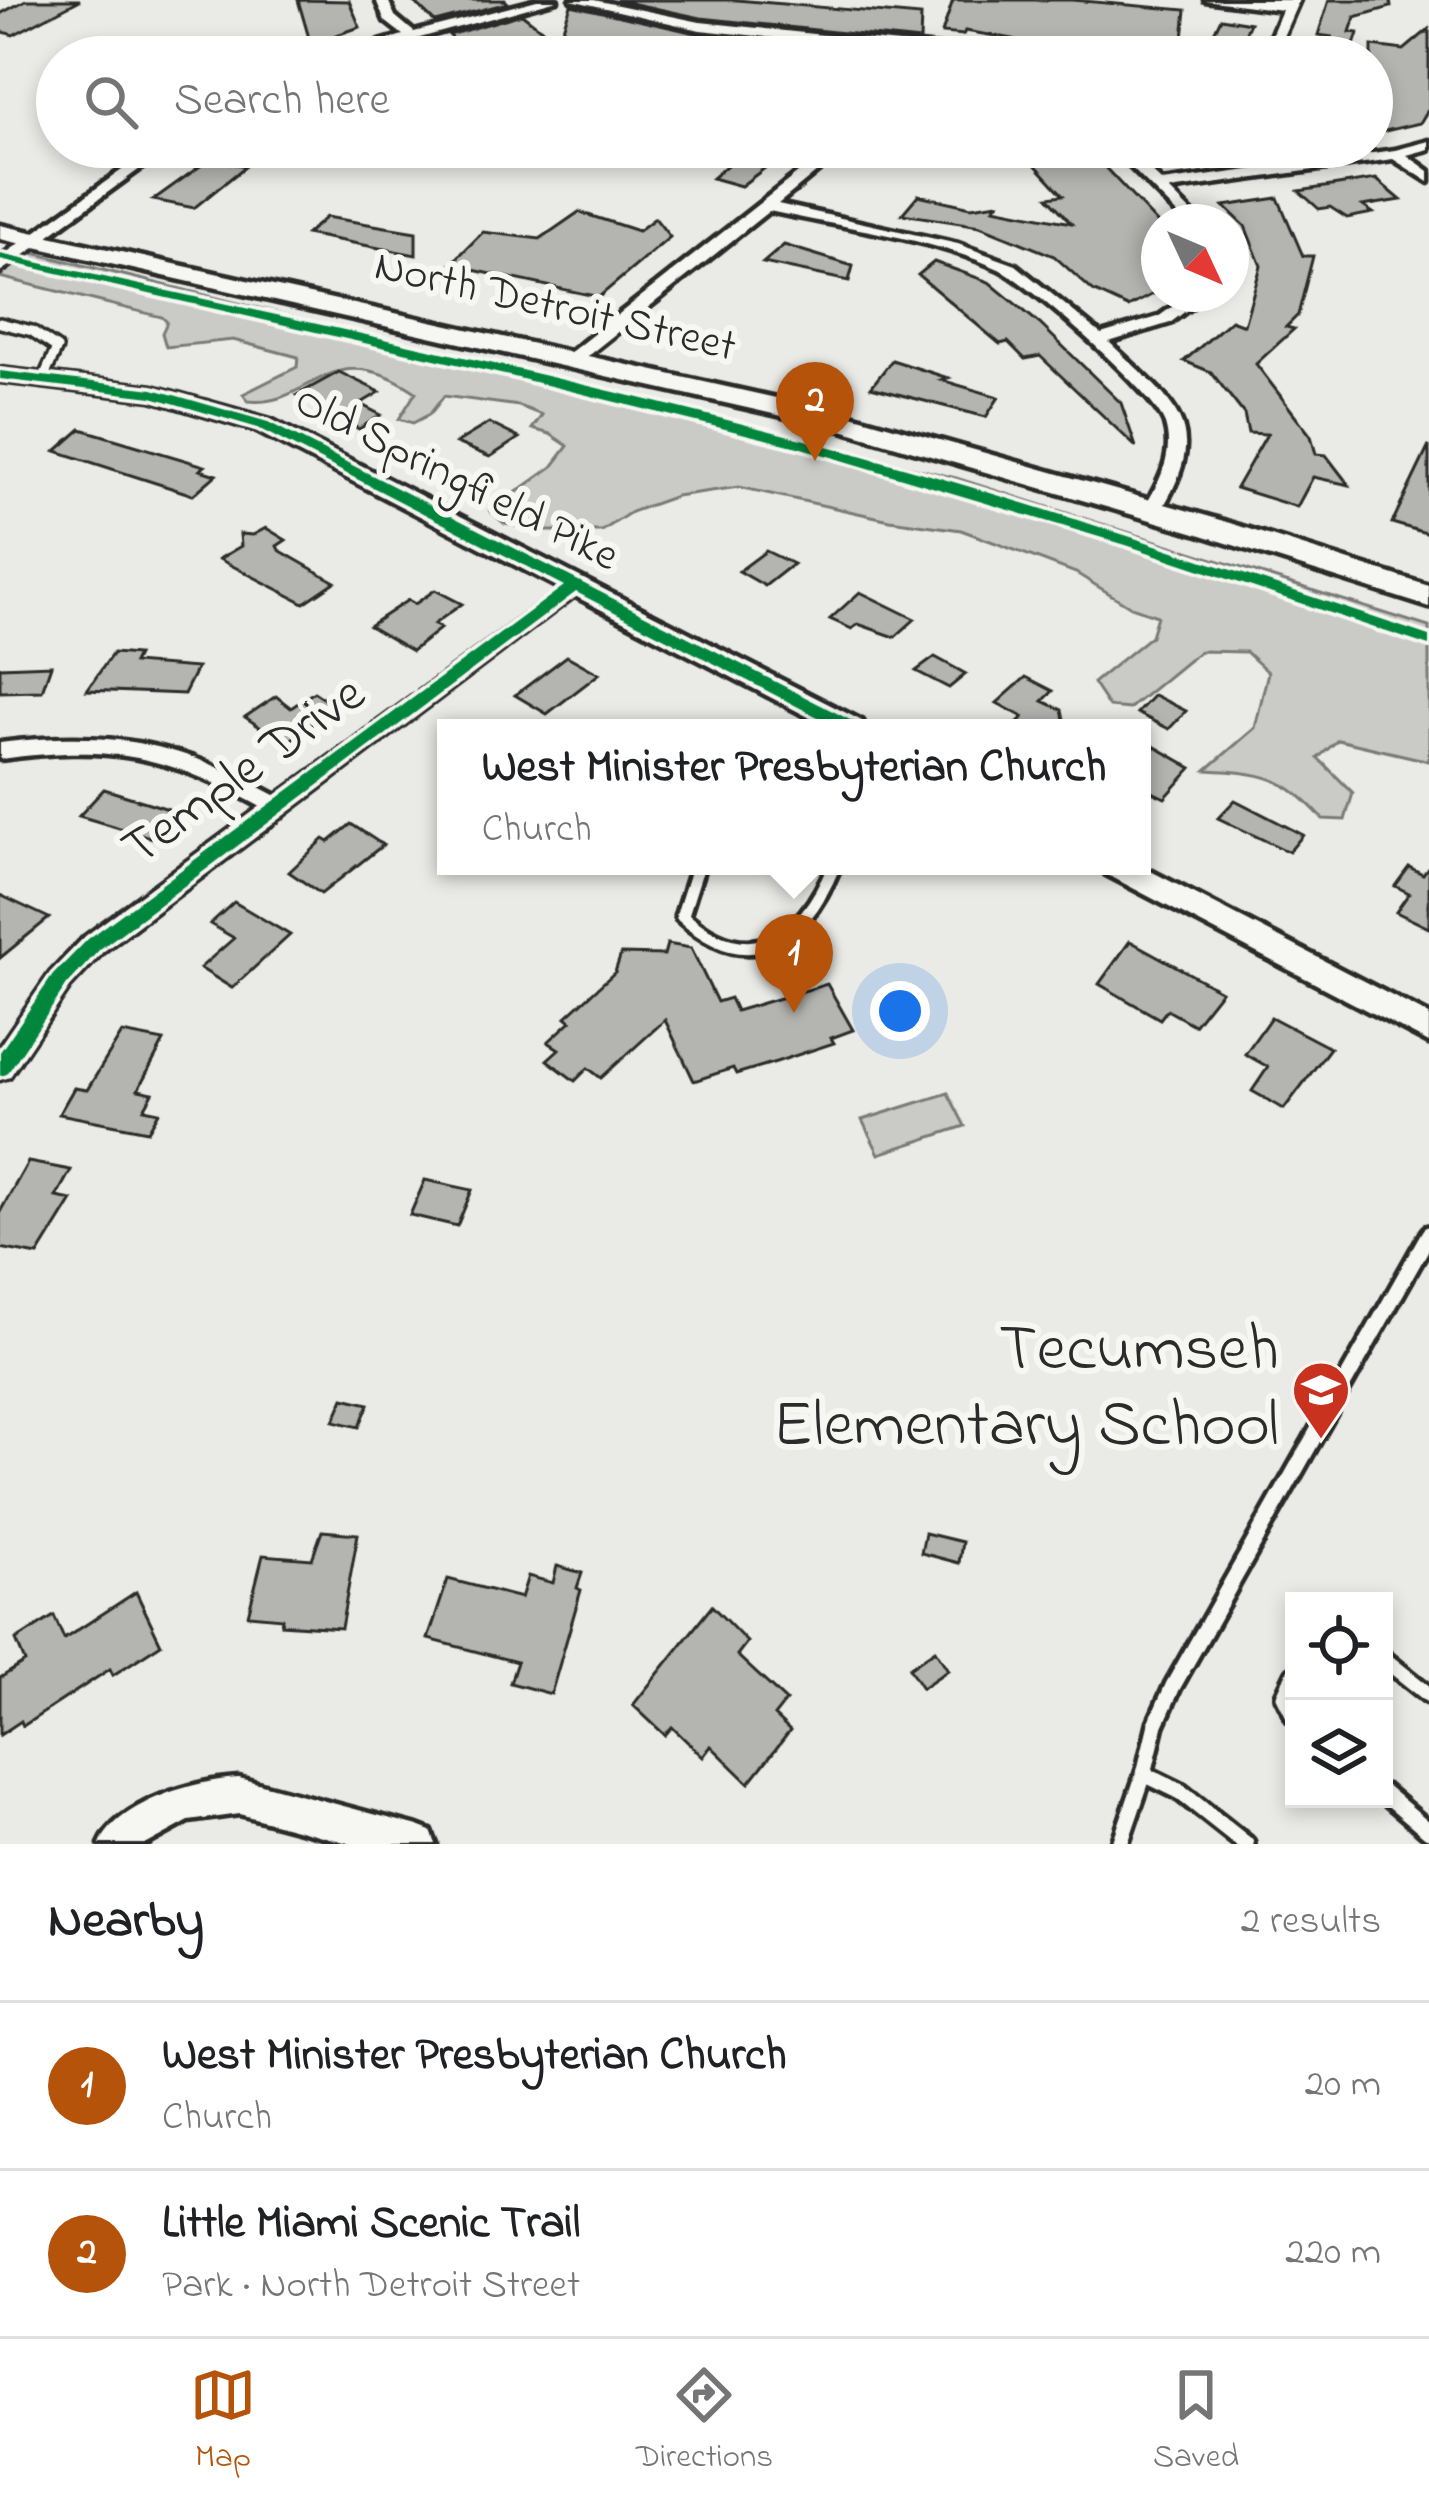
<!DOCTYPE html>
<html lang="en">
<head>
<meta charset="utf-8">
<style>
	:root { --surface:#fff; --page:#f2f2f2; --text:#202124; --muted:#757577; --line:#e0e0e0; --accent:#b45309 }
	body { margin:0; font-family:"Indie Flower",sans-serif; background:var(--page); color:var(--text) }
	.controls { position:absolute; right:36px; bottom:36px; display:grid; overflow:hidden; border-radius:0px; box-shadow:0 6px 18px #0003 }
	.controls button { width:108px; height:108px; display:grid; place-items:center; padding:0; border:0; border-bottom:3px solid var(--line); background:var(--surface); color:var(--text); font:60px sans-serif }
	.compass { position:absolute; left:1141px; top:204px; width:108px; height:108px; border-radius:50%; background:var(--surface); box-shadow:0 6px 18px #0003; rotate:134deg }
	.you { position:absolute; left:900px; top:1011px; width:42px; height:42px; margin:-30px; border:9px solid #fff; border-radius:50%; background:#1a73e8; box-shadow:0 0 0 18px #1a73e833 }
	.badge { display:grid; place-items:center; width:78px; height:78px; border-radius:50%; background:var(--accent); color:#fff; font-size:39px; font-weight:700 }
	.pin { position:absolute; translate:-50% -99px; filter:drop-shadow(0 3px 6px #0008) }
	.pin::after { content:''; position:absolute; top:63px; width:42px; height:36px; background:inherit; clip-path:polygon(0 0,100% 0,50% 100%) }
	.popup { position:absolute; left:437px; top:719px; width:714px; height:156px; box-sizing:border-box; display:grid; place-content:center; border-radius:0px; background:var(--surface); filter:drop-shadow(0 3px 9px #0005); font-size:39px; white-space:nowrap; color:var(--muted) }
	.popup b { font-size:45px; color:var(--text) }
	.popup::after { content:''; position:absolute; left:50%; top:100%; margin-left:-24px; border:24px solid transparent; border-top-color:var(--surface) }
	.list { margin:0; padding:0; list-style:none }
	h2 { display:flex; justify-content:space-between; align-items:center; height:156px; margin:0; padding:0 48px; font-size:51px }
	h2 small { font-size:39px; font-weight:400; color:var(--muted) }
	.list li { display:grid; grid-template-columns:78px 1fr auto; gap:36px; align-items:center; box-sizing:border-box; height:168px; padding:0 48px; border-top:3px solid var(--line) }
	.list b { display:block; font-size:45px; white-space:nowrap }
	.list p { margin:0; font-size:39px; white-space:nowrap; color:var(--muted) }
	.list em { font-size:39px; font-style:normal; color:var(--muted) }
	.icon { flex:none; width:66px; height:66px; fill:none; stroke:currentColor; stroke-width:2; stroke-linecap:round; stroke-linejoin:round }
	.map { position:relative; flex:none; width:1429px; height:1844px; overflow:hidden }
	.search { position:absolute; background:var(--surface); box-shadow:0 6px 18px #0003; left:36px; right:36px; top:36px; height:132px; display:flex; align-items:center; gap:30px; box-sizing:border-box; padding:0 42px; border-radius:66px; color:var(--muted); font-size:45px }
	.sheet { height:492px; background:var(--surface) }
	nav { display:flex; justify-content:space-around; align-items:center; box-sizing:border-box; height:168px; border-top:3px solid var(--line); background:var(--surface); font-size:33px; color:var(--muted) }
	nav a { display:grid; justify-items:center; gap:6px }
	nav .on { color:var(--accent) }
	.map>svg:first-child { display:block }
	.green { fill:#cacac7; stroke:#7a7a79; stroke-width:3 }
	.building { fill:#b4b4b1; stroke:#2b2b2b; stroke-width:3 }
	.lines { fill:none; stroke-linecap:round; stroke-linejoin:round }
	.service-far2-casing { stroke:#2b2b2b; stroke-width:16 }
	.service-far1-casing { stroke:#2b2b2b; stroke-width:21 }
	.service-casing { stroke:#2b2b2b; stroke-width:24 }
	.minor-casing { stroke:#2b2b2b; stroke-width:9 }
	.tertiary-casing { stroke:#2b2b2b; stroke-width:9 }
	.trunk-casing { stroke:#2b2b2b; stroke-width:9 }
	.service-far2 { stroke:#f6f6f2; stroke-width:9 }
	.service-far1 { stroke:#f6f6f2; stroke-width:12 }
	.service { stroke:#f6f6f2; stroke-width:15 }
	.minor { fill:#f6f6f2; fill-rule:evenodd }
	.tertiary { fill:#f6f6f2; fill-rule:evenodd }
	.trunk { fill:#f6f6f2; fill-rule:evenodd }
	.cycleway-casing { stroke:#f6f6f2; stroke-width:8 }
	.cycleway { fill:#00873e; fill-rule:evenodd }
	.labels { text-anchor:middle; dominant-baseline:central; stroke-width:12; stroke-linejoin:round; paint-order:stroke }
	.far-street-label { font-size:45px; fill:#2b2b2b; stroke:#f6f6f2 }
	.street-label { font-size:54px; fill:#2b2b2b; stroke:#f6f6f2 }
	.near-poi-label { font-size:66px; fill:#2b2b2b; stroke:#f6f6f2; text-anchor:end }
</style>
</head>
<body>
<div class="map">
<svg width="1429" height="1844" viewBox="0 0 1429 1844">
	<rect width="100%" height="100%" fill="#eaeae6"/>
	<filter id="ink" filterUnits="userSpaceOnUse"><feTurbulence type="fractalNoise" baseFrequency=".00833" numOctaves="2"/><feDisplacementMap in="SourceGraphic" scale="24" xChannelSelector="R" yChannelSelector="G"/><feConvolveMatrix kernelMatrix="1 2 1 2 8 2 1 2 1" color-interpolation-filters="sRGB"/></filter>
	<g filter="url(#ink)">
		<g class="green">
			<path d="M21,250L956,478L1429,627V761L1338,740L1318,758L1353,793L1345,820L1323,819C1283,775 1264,773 1206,770L1255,728L1268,672L1246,652L1200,651L1129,709L1109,707L1093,683L1151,636L1157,616L1131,607L1076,573L961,530L890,520L739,487L676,496L631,512L602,531H547L505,524L490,511L552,467L568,446L550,434L532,429L542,415L519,406L444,396L430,414L413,423L399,419L416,392C329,333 312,408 248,401L243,394L297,367L298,357L233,340L166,347L162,333L167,322L162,317L0,277V252L13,256Z"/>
			<path d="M948,1093L965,1126L879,1154L862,1120Z"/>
		</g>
		<g class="building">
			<path d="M26,0H80L13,35L0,31V14Z"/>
			<path d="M298,0L349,1L360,27L325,39L309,38Z"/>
			<path d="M412,0H505L508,3L435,22Z"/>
			<path d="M616,0H737L921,16L920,41L701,18Z"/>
			<path d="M953,0H1072L1186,10L1181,57H1056L1013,39L965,31L963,35L942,33Z"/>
			<path d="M1329,0H1390L1391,7L1355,17L1350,32L1358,33L1350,57H1324L1332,37L1318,35Z"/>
			<path d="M571,5L700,34L915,57H781L632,44L585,57L558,42Z"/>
			<path d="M522,14L553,38L470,55L449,35Z"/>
			<path d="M1221,18L1250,23L1236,53L1202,57Z"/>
			<path d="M1429,29V108L1420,123L1372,134V46L1404,50Z"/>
			<path d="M748,147H793L741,186L712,178Z"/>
			<path d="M1019,147H1068L1077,155L1091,153L1100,162L1159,225V291L1128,307L1093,291L1054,256L980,226L902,214L918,195L971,207L998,203L994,208L1071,223L1048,197L1063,195Z"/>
			<path d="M210,159L246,166L194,208L153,200Z"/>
			<path d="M1376,179L1401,200L1363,206L1373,213L1347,218L1330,207L1319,209L1299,191Z"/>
			<path d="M1278,198L1303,256H1313L1298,315L1286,327L1294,329L1256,364L1311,436L1316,454L1326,455L1349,485L1313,477L1297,507L1236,488L1267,434L1248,433L1244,414L1211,372L1184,361L1231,320L1244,325L1261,266L1245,226L1224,206Z"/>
			<path d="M579,212L638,231L655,218L670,237L599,297L450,265L483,232L540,239Z"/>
			<path d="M326,217L416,232V255L306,234Z"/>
			<path d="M784,245L853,266L849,281L763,263Z"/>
			<path d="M934,262L989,282L1040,324L1121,403L1136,447L1040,356L1025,359L1008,342L1000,344L918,275Z"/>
			<path d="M892,360L948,378L941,380L999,397L986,417L871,387Z"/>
			<path d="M339,372L380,392L360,404L381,415L359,429L297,395Z"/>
			<path d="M489,423L519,438L490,457L456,443Z"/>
			<path d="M81,429L205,466L200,470L216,475L193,495L56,451Z"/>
			<path d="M1429,446V534L1392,523Z"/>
			<path d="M266,528L286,540L277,546L279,550L335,582L304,603L219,559L241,546L240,534L253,535Z"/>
			<path d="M766,551L793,564L765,586L739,571Z"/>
			<path d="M435,590L462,604L434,624L441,628L412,651L369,626L408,600L415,604Z"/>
			<path d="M860,592L915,619L895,637L858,624L852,629L830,619Z"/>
			<path d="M113,653L137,655L133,663L197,668L184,694L87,690Z"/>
			<path d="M567,656L599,674L547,714L515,695Z"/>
			<path d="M935,657L966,674L949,688L916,671Z"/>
			<path d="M51,665L42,691L0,692V667Z"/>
			<path d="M1026,677L1053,691L1043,701L1062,710L1066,728H1012L1023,717L997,703Z"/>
			<path d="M314,692L336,707L285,744L245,717L276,696L291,708Z"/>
			<path d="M1154,695L1186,711L1169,729L1137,713Z"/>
			<path d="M1152,745L1192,768L1165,798L1142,787V755Z"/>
			<path d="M104,789L149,803L175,811L153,838L79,816Z"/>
			<path d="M1235,800L1303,835L1289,852L1218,818Z"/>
			<path d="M351,824L383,845L321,894L289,872L324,839L329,842Z"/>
			<path d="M1429,866V928L1396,912L1409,893L1395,886L1409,867L1423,874Z"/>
			<path d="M0,895L49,918L0,958Z"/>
			<path d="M234,902L290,935L232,988L200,968L234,938L210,924Z"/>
			<path d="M1130,941L1221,991L1194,1025L1167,1010L1160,1019L1099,984Z"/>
			<path d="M667,944L691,948L717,1002L730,998L736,1011L827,984L853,1030L831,1038L834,1043L776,1062L736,1074L733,1068L694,1081L665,1020L601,1078L588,1068L575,1081L547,1060L559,1049L548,1042L571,1021L566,1017L615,972L621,954L664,955Z"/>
			<path d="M1271,1017L1330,1048L1284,1109L1252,1091L1268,1067L1245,1054Z"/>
			<path d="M122,1033L164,1041L138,1090L153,1093L144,1109L159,1112L148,1131L59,1114L74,1088L87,1090Z"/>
			<path d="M28,1162L71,1170L56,1197L72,1200L38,1255L0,1248V1212Z"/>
			<path d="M425,1180L472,1190L457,1226L410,1215Z"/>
			<path d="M344,1398L369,1404L359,1427L334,1421Z"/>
			<path d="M322,1531L358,1534L341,1628L281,1624L282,1618L248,1615L263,1555L312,1559Z"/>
			<path d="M925,1533L962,1542L959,1563L921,1553Z"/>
			<path d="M557,1566L582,1573L577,1588L581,1590L551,1694L510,1683L517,1662L428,1639L448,1579L521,1598L528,1576L553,1583Z"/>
			<path d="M136,1592L161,1644L113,1675L110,1669L23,1726L21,1721L0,1735V1678L25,1662L16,1640L54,1616L64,1639Z"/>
			<path d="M712,1606L747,1642L737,1655L786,1701L774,1716L790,1731L749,1783L711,1746L703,1757L672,1727L665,1735L633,1705Z"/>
			<path d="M935,1650L948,1670L922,1688L909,1668Z"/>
		</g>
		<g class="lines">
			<g class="service-far2-casing">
				<path id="service-far2" d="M0,323L32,331L57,348L43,379"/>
			</g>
			<g class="service-far1-casing">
				<path id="service-far1" d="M698,866L682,916C750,978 803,940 834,866"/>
			</g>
			<g class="service-casing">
				<g id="service">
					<path d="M1384,1659L1429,1695"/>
					<path d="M1294,1675L1284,1696L1294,1716"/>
					<path d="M1144,1774L1156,1724L1173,1686L1429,1234"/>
					<path d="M1384,1793L1429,1831"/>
					<path d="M1120,1844L1144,1774L1179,1791L1246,1844"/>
				</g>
			</g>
			<g class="minor-casing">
				<g id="minor">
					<path d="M376,0H388L395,16L414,32L537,0H557L351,57H330L403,35L385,21Z"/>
					<path d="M571,0H594L700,22L995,53L1001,57H958L700,30Z"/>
					<path d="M1205,0H1299L1274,57H1262L1282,10Z"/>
					<path d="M1429,141V149L1407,155L1429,171V182L1393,159L1169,190L1201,222H1185L1111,147H1126L1162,182L1395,150Z"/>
					<path d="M154,147H170L37,244H27V238Z"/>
					<path d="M831,147H847L778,204L958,244L1016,265L1101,334L1158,317L1190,294H1208L1170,323L1109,342C1173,404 1215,424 1159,514H1145L1143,510C1158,484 1175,456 1165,424C1157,396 1029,283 999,269C928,237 845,228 769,211L580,362H568V354Z"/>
					<path d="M577,578L587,584L584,588L103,951L69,987L9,1076L0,1079V1047L51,973L85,937L261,807C165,754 109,744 0,759V743C112,729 177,742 277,796Z"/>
					<path d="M239,1778L418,1826L431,1831L436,1844H352L239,1814L189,1821L147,1844H100C118,1802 197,1780 239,1778Z"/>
				</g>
			</g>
			<g class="tertiary-casing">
				<g id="tertiary">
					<path d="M32,235L42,241L39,245L0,272V257Z"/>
					<path d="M0,369L153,387L271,420L862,721L865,728H830L255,430L151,399L0,381Z"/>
					<path d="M1101,866H1141L1429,1015V1043L1106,874Z"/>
				</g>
			</g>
			<g class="trunk-casing">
				<path id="trunk" d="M0,225L848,414L1214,518L1429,586V607L1192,532L831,427L0,239Z"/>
			</g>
			<use href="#service-far2" class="service-far2"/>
			<use href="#service-far1" class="service-far1"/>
			<use href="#service" class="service"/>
			<use href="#minor" class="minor"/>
			<use href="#tertiary" class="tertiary"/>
			<use href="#trunk" class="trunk"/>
			<g class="cycleway-casing">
				<g id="cycleway">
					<path d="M0,254C269,314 539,370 805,440C1016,496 1222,567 1429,636V646L1126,545L798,447L518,378L0,260Z"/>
					<path d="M0,371L153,389L268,422L858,724L860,728H839L576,592L100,949L67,985L7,1074L0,1076V1052L53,975L88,939L564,586L258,428L152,397L0,379Z"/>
				</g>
			</g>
			<use href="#cycleway" class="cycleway"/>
		</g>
	</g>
	<defs>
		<g id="school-pin" transform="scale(3)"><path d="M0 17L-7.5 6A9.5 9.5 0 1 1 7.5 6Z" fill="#c8321e" stroke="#f6f6f2"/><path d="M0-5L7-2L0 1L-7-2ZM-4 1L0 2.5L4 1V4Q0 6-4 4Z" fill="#fff"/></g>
	</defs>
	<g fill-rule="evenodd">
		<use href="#school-pin" x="1321" y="1390"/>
	</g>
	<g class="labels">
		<g class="far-street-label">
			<text transform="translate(555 308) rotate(13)">North Detroit Street</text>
			<text transform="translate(456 480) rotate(27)">Old Springfield Pike</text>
		</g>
		<g class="street-label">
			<text transform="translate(245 773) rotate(-36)">Temple Drive</text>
		</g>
		<g class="near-poi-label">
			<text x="1279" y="1352">Tecumseh<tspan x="1279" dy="76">Elementary School</tspan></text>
		</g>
	</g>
</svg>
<div class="controls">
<button><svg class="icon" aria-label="locate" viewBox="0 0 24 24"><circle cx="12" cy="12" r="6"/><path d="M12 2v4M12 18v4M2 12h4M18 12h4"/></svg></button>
<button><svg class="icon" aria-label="layers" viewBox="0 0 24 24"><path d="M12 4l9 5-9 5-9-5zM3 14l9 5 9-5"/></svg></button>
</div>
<svg class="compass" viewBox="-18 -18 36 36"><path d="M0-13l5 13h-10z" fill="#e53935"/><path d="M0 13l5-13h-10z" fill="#757577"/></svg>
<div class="you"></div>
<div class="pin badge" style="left:794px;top:1013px">1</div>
<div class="popup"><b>West Minister Presbyterian Church</b>Church</div>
<div class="pin badge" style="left:815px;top:461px">2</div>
<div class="search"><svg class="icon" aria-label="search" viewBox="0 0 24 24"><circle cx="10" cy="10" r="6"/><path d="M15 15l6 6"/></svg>Search here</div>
</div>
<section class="sheet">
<h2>Nearby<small>2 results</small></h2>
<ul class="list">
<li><span class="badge">1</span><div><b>West Minister Presbyterian Church</b><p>Church</p></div><em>20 m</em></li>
<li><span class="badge">2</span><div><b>Little Miami Scenic Trail</b><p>Park · North Detroit Street</p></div><em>220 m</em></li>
</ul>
</section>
<nav>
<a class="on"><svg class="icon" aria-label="map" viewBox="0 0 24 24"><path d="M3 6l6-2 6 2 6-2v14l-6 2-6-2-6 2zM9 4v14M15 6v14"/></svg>Map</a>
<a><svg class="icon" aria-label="directions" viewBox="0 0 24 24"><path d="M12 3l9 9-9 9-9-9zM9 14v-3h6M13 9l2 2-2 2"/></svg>Directions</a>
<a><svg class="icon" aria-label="saved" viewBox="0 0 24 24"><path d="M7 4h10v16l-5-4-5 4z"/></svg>Saved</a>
</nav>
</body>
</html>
